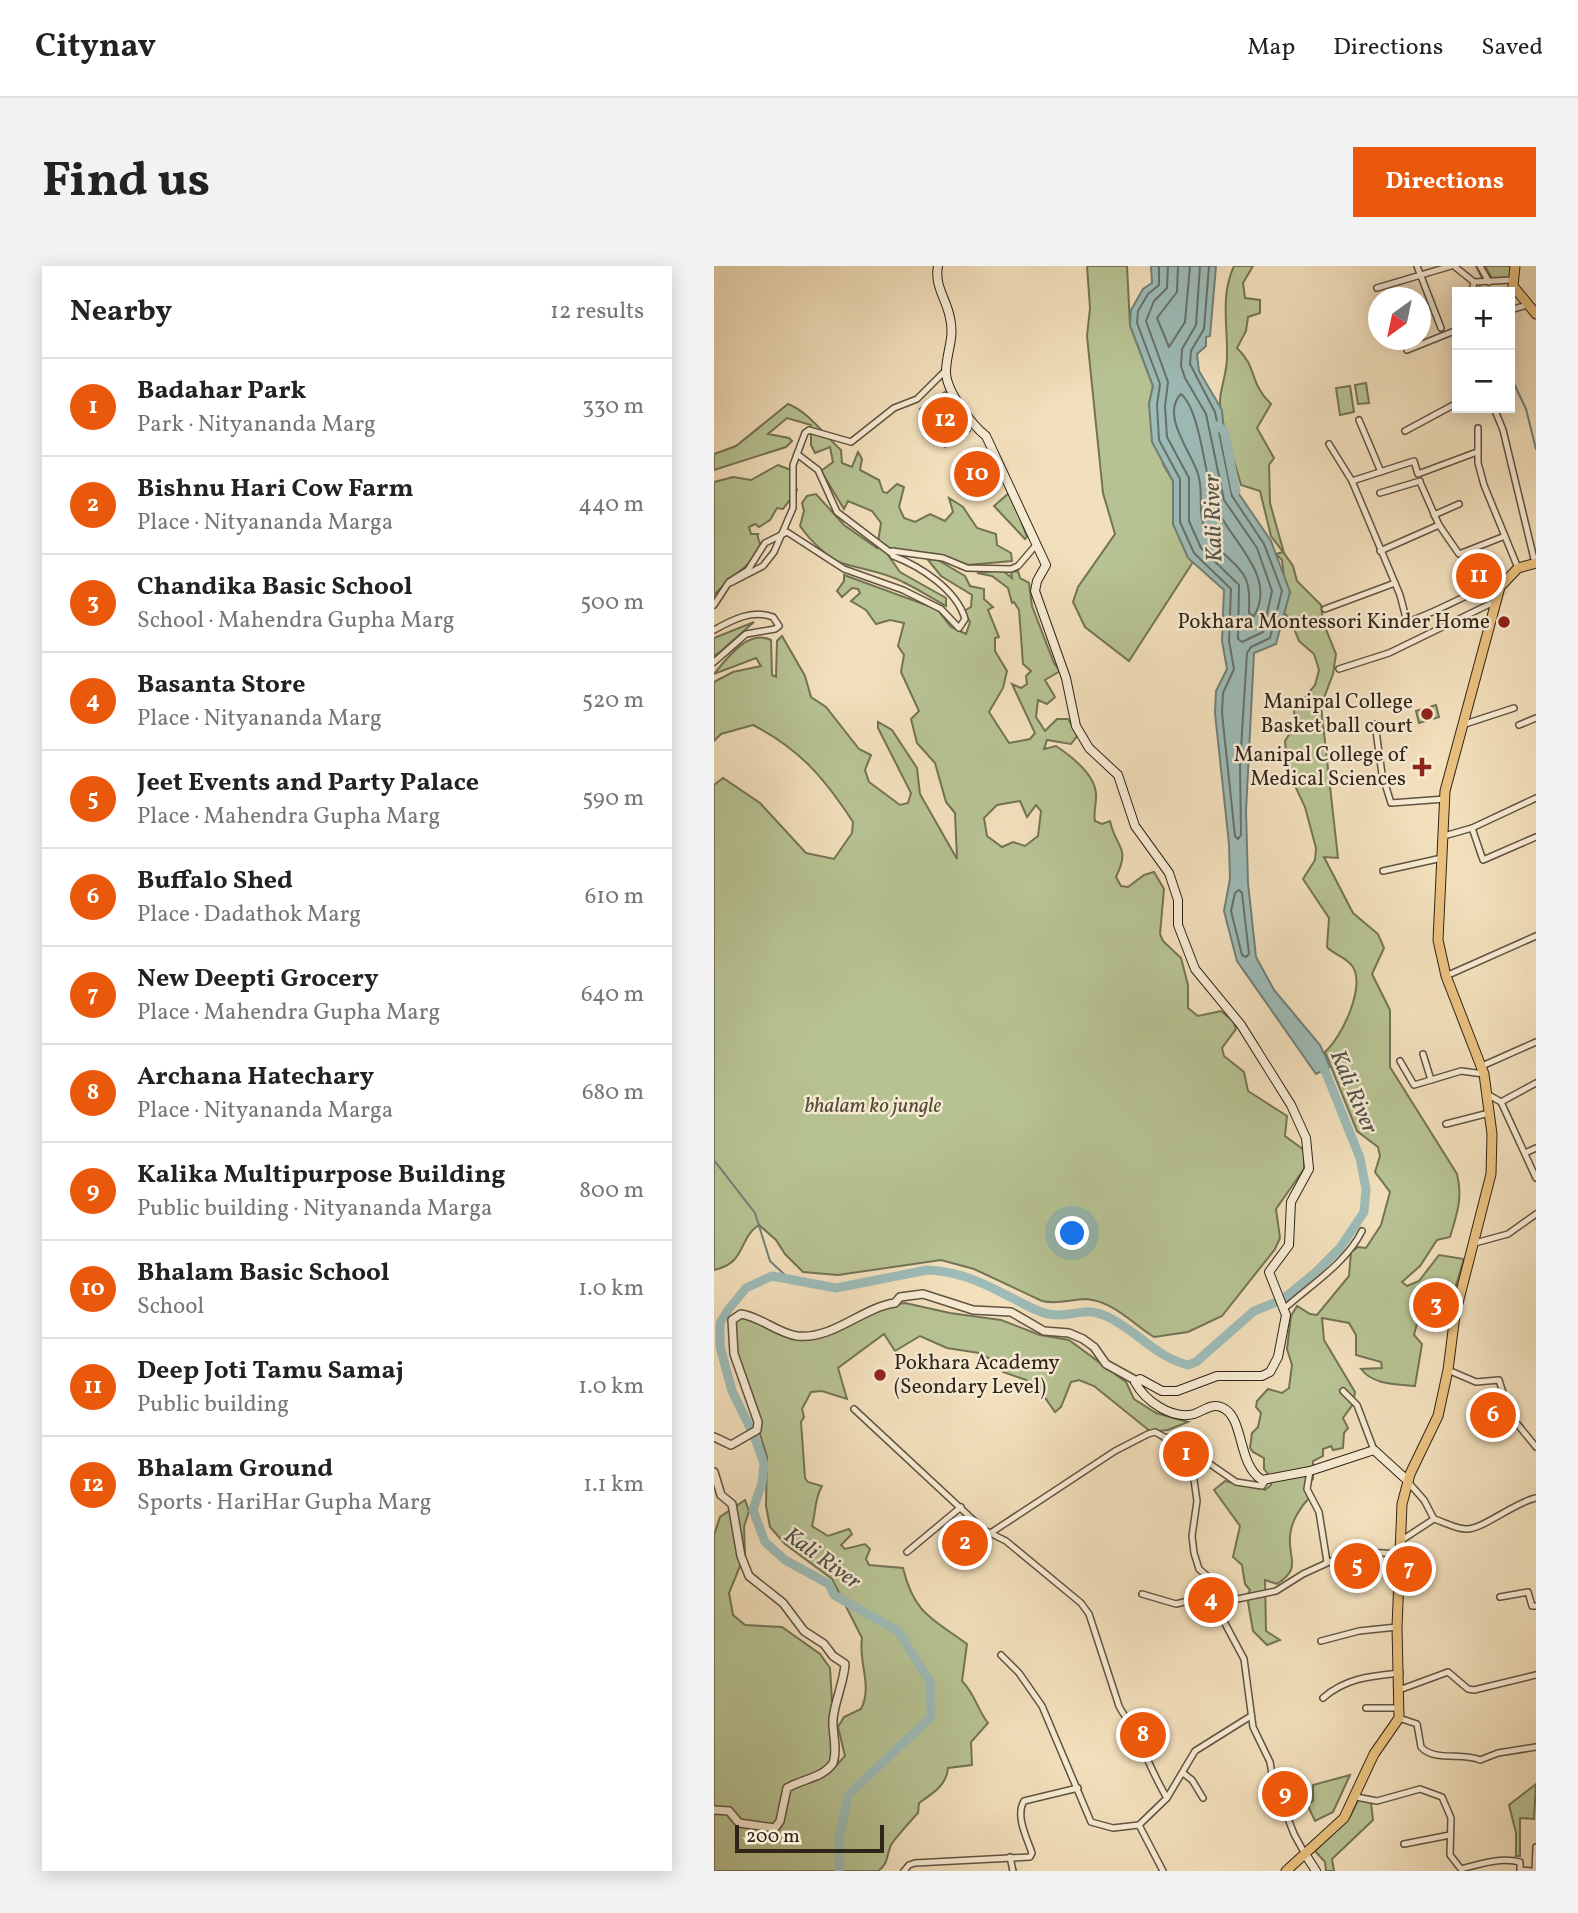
<!DOCTYPE html>
<html lang="en">
<head>
<meta charset="utf-8">
<style>
	:root { --surface:#fff; --page:#f2f2f2; --text:#222; --muted:#767676; --line:#e0e0e0; --accent:#ea580c }
	body { margin:0; font-family:Vollkorn,serif; background:var(--page); color:var(--text) }
	.controls { position:absolute; right:21px; top:21px; display:grid; overflow:hidden; border-radius:0px; box-shadow:0 4px 18px #0003 }
	.controls button { width:63px; height:63px; display:grid; place-items:center; padding:0; border:0; border-bottom:2px solid var(--line); background:var(--surface); color:var(--text); font:35px sans-serif }
	.compass { position:absolute; left:654px; top:21px; width:63px; height:63px; border-radius:50%; background:var(--surface); box-shadow:0 4px 18px #0003; rotate:213deg }
	.scale { position:absolute; left:21px; bottom:18px; width:149px; box-sizing:border-box; padding-left:7px; border:4px solid #2f2418; border-top:0; font-size:19px; line-height:24px; white-space:nowrap; color:#2f2418; -webkit-text-stroke:5px #f7ead3; paint-order:stroke }
	.you { position:absolute; left:359px; top:968px; width:24px; height:24px; margin:-18px; border:5px solid #fff; border-radius:50%; background:#1a73e8; box-shadow:0 0 0 10px #1a73e833 }
	.badge { display:grid; place-items:center; width:46px; height:46px; border-radius:50%; background:var(--accent); color:#fff; font-size:23px; font-weight:700 }
	.pin { position:absolute; translate:-50% -50%; border:4px solid #fff; box-shadow:0 2px 7px #0006 }
	.list { margin:0; padding:0; list-style:none }
	h2 { display:flex; justify-content:space-between; align-items:center; height:91px; margin:0; padding:0 28px; font-size:30px }
	h2 small { font-size:23px; font-weight:400; color:var(--muted) }
	.list li { display:grid; grid-template-columns:46px 1fr auto; gap:21px; align-items:center; box-sizing:border-box; height:98px; padding:0 28px; border-top:2px solid var(--line) }
	.list b { display:block; font-size:26px; white-space:nowrap }
	.list p { margin:0; font-size:23px; white-space:nowrap; color:var(--muted) }
	.list em { font-size:23px; font-style:normal; color:var(--muted) }
	.map { position:relative; flex:none; width:822px; height:1605px; overflow:hidden; border-radius:0px }
	header { display:flex; align-items:center; gap:42px; box-sizing:border-box; height:98px; padding:0 35px; background:var(--surface); border-bottom:2px solid var(--line) }
	header strong { font-size:33px }
	nav { display:flex; gap:38px; margin-inline-start:auto; font-size:24px }
	.intro { display:flex; align-items:center; justify-content:space-between; box-sizing:border-box; height:168px; padding:0 42px }
	h1 { margin:0; font-size:49px }
	.button { padding:18px 32px; border-radius:0px; background:var(--accent); color:#fff; font-size:24px; font-weight:700 }
	main { display:flex; gap:42px; padding:0 42px }
	aside { flex:1; background:var(--surface); border-radius:0px; box-shadow:0 4px 18px #0003 }
	.map>svg:first-child { display:block }
	.green { fill:#b7c292; stroke:#737355; stroke-width:2; fill-rule:evenodd }
	.water { fill:#9dbbb7; stroke:#717f77; stroke-width:2 }
	.lines { fill:none; stroke-linecap:round; stroke-linejoin:round }
	.shore { stroke:#667068; stroke-width:2 }
	.stream { stroke:#717f77; stroke-width:2 }
	.river { stroke:#9dbbb7; stroke-width:9 }
	.minor-casing { stroke:#605341; stroke-width:8 }
	.tertiary-casing { stroke:#605341; stroke-width:10 }
	.secondary-casing { stroke:#2f2418; stroke-width:10 }
	.primary-casing { stroke:#2f2418; stroke-width:11 }
	.minor { stroke:#f7ead3; stroke-width:5 }
	.tertiary { stroke:#f7ead3; stroke-width:7 }
	.secondary { stroke:#f7ead3; stroke-width:8 }
	.primary { stroke:#e9c07e; stroke-width:9 }
	.poi-dot { fill:#8f2418; stroke:#f7ead3; stroke-width:2.5 }
	.labels { text-anchor:middle; dominant-baseline:central; stroke-width:5; stroke-linejoin:round; paint-order:stroke }
	.poi-label { font-size:21px; fill:#2f2418; stroke:#f7ead3; text-anchor:end }
	.park-label { font-size:21px; font-style:italic; fill:#514c36; stroke:#f7ead3 }
	.water-label { font-size:23px; font-style:italic; fill:#505148; stroke:#f7ead3 }
</style>
</head>
<body>
<header>
<strong>Citynav</strong>
<nav><a>Map</a><a>Directions</a><a>Saved</a></nav>
</header>
<div class="intro"><h1>Find us</h1><a class="button">Directions</a></div>
<main>
<aside>
<h2>Nearby<small>12 results</small></h2>
<ul class="list">
<li><span class="badge">1</span><div><b>Badahar Park</b><p>Park · Nityananda Marg</p></div><em>330 m</em></li>
<li><span class="badge">2</span><div><b>Bishnu Hari Cow Farm</b><p>Place · Nityananda Marga</p></div><em>440 m</em></li>
<li><span class="badge">3</span><div><b>Chandika Basic School</b><p>School · Mahendra Gupha Marg</p></div><em>500 m</em></li>
<li><span class="badge">4</span><div><b>Basanta Store</b><p>Place · Nityananda Marg</p></div><em>520 m</em></li>
<li><span class="badge">5</span><div><b>Jeet Events and Party Palace</b><p>Place · Mahendra Gupha Marg</p></div><em>590 m</em></li>
<li><span class="badge">6</span><div><b>Buffalo Shed</b><p>Place · Dadathok Marg</p></div><em>610 m</em></li>
<li><span class="badge">7</span><div><b>New Deepti Grocery</b><p>Place · Mahendra Gupha Marg</p></div><em>640 m</em></li>
<li><span class="badge">8</span><div><b>Archana Hatechary</b><p>Place · Nityananda Marga</p></div><em>680 m</em></li>
<li><span class="badge">9</span><div><b>Kalika Multipurpose Building</b><p>Public building · Nityananda Marga</p></div><em>800 m</em></li>
<li><span class="badge">10</span><div><b>Bhalam Basic School</b><p>School</p></div><em>1.0 km</em></li>
<li><span class="badge">11</span><div><b>Deep Joti Tamu Samaj</b><p>Public building</p></div><em>1.0 km</em></li>
<li><span class="badge">12</span><div><b>Bhalam Ground</b><p>Sports · HariHar Gupha Marg</p></div><em>1.1 km</em></li>
</ul>
</aside>
<div class="map">
<svg width="822" height="1605" viewBox="0 0 822 1605">
	<rect width="100%" height="100%" fill="#f2dfbb"/>
	<filter id="stains"><feTurbulence type="fractalNoise" baseFrequency=".00286" numOctaves="4"/><feColorMatrix values="0 0 0 0 .2 0 0 0 0 .09 0 0 0 0 .02 0 0 0 .5 -.17"/></filter>
	<radialGradient id="worn" r=".72"><stop offset=".6" stop-color="#630" stop-opacity="0"/><stop offset="1" stop-color="#630" stop-opacity=".3"/></radialGradient>
	<g class="green">
		<path d="M373,0H413L416,59L439,120L435,138L449,198L459,215V258L479,296L415,395L371,361L359,336L364,321L401,268L389,227L373,70L376,42Z"/>
		<path d="M520,0H539L529,17L531,32L546,34V47L534,51L532,65L523,82C544,102 535,117 557,138L543,162L560,192L555,199L556,237L570,287L579,300L583,315L607,339L609,356L622,388L619,408L607,440L624,592L610,591L639,647L664,668L670,682L658,708L676,744V801L743,908C749,932 743,948 736,971L723,974L706,1000L688,1016L693,1020L705,1015L725,989L750,993L732,1052L722,1050L726,1028L720,1026L713,1046H706L700,1069L708,1078L701,1120C682,1118 659,1119 647,1103L668,1102L667,1096L642,1089V1069L635,1057L608,1052L610,1074L641,1126L639,1138L629,1152L634,1162L630,1167L629,1182L619,1184L617,1180L609,1183V1190L599,1195V1213L594,1218L596,1231C586,1241 577,1256 576,1270C574,1293 588,1302 563,1318L551,1314L552,1365L566,1374L553,1379L539,1365L533,1330L536,1324L531,1318L528,1299L519,1291L526,1260L500,1224L511,1215L524,1218L541,1216L551,1224L557,1219L558,1213L550,1203V1192L539,1186L536,1182L538,1167L544,1161L547,1147L542,1141L543,1135L554,1123L568,1127L575,1122L578,1099L573,1083L577,1050L583,1040L596,1048L603,1049L635,1010L637,986L644,981L652,982L667,959L676,926L661,906L666,890L664,881L643,865L611,786C628,771 651,722 639,701C633,691 620,689 613,681L615,652L589,613L601,594L602,582L591,541L574,505L571,475L581,459L580,445L601,419L605,404L600,388L585,375L576,353L569,346L576,326L570,311L568,294L562,288L569,286L557,270L546,225L527,219C522,199 505,153 506,134C507,120 513,106 513,92C514,60 506,30 520,0Z"/>
		<path d="M771,0H800L796,15L780,16Z"/>
		<path d="M652,117L655,137L644,138L641,119Z"/>
		<path d="M636,120L640,146L626,149L622,122Z"/>
		<path d="M231,126L256,165L231,181L206,143Z"/>
		<path d="M74,138C95,146 111,170 127,184L128,197L138,201L144,186L148,193L146,204L165,214L169,226L173,227L183,218L190,221L185,241L190,252L201,256L216,248L231,255L239,246L235,232L249,241L263,262L282,268L283,279L297,287L298,295L254,299L228,289L176,282L174,289L186,306L232,332V340C217,332 204,323 189,316C171,306 151,304 131,298C115,294 95,273 86,260L90,245L88,237L93,230L102,228L130,259L163,282L167,257L158,245L134,235L130,243L107,205L119,196L116,181L101,187L97,179V159L73,152L54,168L75,172L78,175L72,181L0,204V188L22,180Z"/>
		<path d="M64,199L77,204L83,224L69,243L63,242L56,254L45,261L41,258L35,261L37,268H44C43,271 45,274 46,278C47,296 11,312 0,330V216L19,211L37,214Z"/>
		<path d="M296,226L313,271L311,273L280,240Z"/>
		<path d="M222,293L251,310L256,320L270,323V333L279,341L274,344L285,371L281,372V385L293,405L289,422L275,446L295,477L316,473L321,467L298,418L307,422L313,418L312,410L317,405L309,398L305,344L300,336L298,337L294,322L278,310L263,307L288,304L298,312L297,306L304,305L306,312L315,317L318,340L340,397L346,405L331,414L341,431L333,438L324,434L322,451L331,465L343,453H354L364,469L357,478L333,474L330,483L342,480C357,490 380,508 382,527C383,536 379,546 381,555L388,558L396,555C402,583 417,580 402,611L407,620L414,621L430,609L440,606L450,623L446,668L449,675L467,692L474,719V742L484,750L507,745L519,755L522,763L508,782L510,790L530,806L534,825L573,850L571,870L590,884V903L562,943L566,972L561,983L508,1050L474,1066L440,1071C419,1058 399,1035 372,1033C357,1033 344,1039 328,1035L260,1003L227,994L124,1009L89,1006L71,988L62,974L45,959C24,972 33,997 0,1004V519L9,512L46,537L92,587L120,593L138,567L139,556C111,513 86,483 39,459L7,468L0,475V416L19,406L47,400L42,392L0,408C13,392 34,363 57,374L58,409L62,411L63,375L68,370L91,410L97,431L112,441L145,483L157,489L151,504L155,516L186,539L194,537L197,527L164,462V456L178,464L203,502L206,528L243,593L241,547L232,536L221,497L203,477L197,453L205,445L187,406L190,389L184,380L190,357L176,354L162,358L152,344L137,335L146,327L144,323L138,322L128,331L123,325L130,315V309L223,343L237,361L252,368L256,356L250,345L257,341L258,329L227,310L214,294ZM306,535L313,551L322,539L327,545L324,570L311,580L299,576L288,581L273,570L270,552L283,539Z"/>
		<path d="M40,356L6,386L0,390V372Z"/>
		<path d="M722,439L725,451L705,457L702,445Z"/>
		<path d="M191,1037L236,1047L287,1054L326,1069L355,1074L412,1116L420,1133L442,1147L474,1156L454,1164L437,1166L380,1120L365,1114L357,1116L347,1141L341,1146L327,1126L312,1114L289,1106L278,1094L265,1087L233,1082L206,1070L181,1085L170,1068L124,1102L133,1133L108,1125L97,1126L88,1143L90,1151L87,1156L91,1212L94,1216L108,1220C100,1234 102,1246 98,1260L114,1270L135,1263L138,1268L127,1279L131,1283L151,1278L156,1283L152,1293L155,1299L189,1302C200,1348 219,1353 253,1378L248,1415C261,1428 263,1443 274,1457L257,1476L258,1499L234,1502C233,1519 218,1528 205,1537L204,1547C200,1551 178,1576 177,1579C172,1590 175,1597 164,1605H0V1269L6,1251L31,1234L35,1245L30,1261L31,1288L15,1327L19,1349L31,1359L68,1361L106,1388L116,1402L121,1486L117,1499L120,1502L131,1490L124,1461L130,1451L147,1443C159,1420 144,1396 148,1372L118,1313L71,1278L56,1261L52,1240L53,1191L21,1086V1054L27,1050C42,1055 75,1072 88,1072C124,1071 157,1041 191,1037Z"/>
		<path d="M636,1509L619,1546L601,1555L593,1538L599,1535V1519Z"/>
		<path d="M822,1518L820,1553L806,1552V1590H802V1567L795,1539Z"/>
		<path d="M645,1532L657,1536L659,1554L618,1593L620,1605H612L611,1596L601,1585L636,1551Z"/>
	</g>
	<path class="water" d="M437,0H502L496,70L492,71V80L483,88L485,105L508,144L510,167L525,228L557,275L576,326L562,378L540,387L532,545L534,617L542,691L560,724L606,779L616,801L602,808L523,695L510,645L516,613L515,578L501,447L502,425L513,403L508,375L510,324L474,292L459,258V215L438,176L435,138L439,120L416,59L417,44L429,23L438,17Z"/>
	<g class="lines">
		<g class="shore">
			<path d="M445,0V19L434,28L424,45L423,57L446,118L443,139L445,174L466,213V256L480,287L517,323L515,375L520,403L509,427L508,447L521,570L524,573L527,569L526,499L533,387L537,381L556,372L568,325L550,278L518,230L501,146L476,98L477,85L490,63L495,0"/>
			<path d="M454,0L453,22L440,35L432,55L454,116L451,140L453,171L475,212V255L487,282L525,319L524,373L528,376L549,366L558,325L543,282L510,234L492,148L471,112L467,100L468,83L482,59L486,0"/>
			<path d="M464,0L463,26L443,52L455,81L471,56L476,0"/>
			<path d="M467,128C486,144 491,208 499,234C511,271 565,308 540,350L535,347C536,313 534,310 509,287C503,282 497,278 494,271C481,243 491,231 484,208C478,187 446,149 467,128Z"/>
			<path d="M525,624L528,627L535,688L532,691L528,689L517,645L521,627Z"/>
		</g>
		<g class="stream">
			<path d="M762,0L768,12"/>
			<path d="M765,26L766,17"/>
			<path d="M796,109L812,143L822,183"/>
			<path d="M0,894L41,947L56,995L72,1010"/>
		</g>
		<g class="river">
			<path d="M500,159L510,164L522,225"/>
			<path d="M125,1605V1573L134,1529L217,1451L216,1416L184,1365L120,1329L115,1318L71,1294L51,1276L39,1244L48,1217L50,1198L41,1172L18,1125L6,1080V1057L14,1044L32,1022L58,1010L122,1022L213,1004C243,1005 268,1016 294,1030C307,1036 320,1045 334,1048C358,1053 371,1038 396,1052C424,1066 442,1091 474,1099L482,1096L540,1045L568,1034L602,1006L626,982L650,946L652,923L646,892L606,792"/>
		</g>
		<g class="minor-casing">
			<g id="minor">
				<path d="M703,0L727,62"/>
				<path d="M740,0L760,16L798,14"/>
				<path d="M766,0L775,16"/>
				<path d="M663,22L737,0"/>
				<path d="M758,26L760,16"/>
				<path d="M796,44L813,39"/>
				<path d="M693,84L743,64"/>
				<path d="M780,142L789,164L821,297"/>
				<path d="M645,154L667,206"/>
				<path d="M764,162V197L770,219L804,302"/>
				<path d="M691,165L743,137"/>
				<path d="M615,178L638,215L686,329L693,356C727,345 756,325 790,315"/>
				<path d="M83,188L104,204L123,246L177,287"/>
				<path d="M638,215L700,195L704,208L763,186"/>
				<path d="M666,227L706,215"/>
				<path d="M720,249L745,238"/>
				<path d="M725,259L745,288L791,270"/>
				<path d="M666,285L725,259L706,216"/>
				<path d="M16,317L49,300L60,286L79,242V199L91,167L95,164L137,176L180,142L203,133L232,104"/>
				<path d="M0,339L15,316L34,304L51,277L73,266L130,303L189,324L227,343L245,362L251,353C243,324 206,300 179,290L178,285L229,292L253,302L297,303L304,300L322,279"/>
				<path d="M611,343L681,317"/>
				<path d="M0,364C18,354 38,343 59,351L65,360L61,363L32,368L0,396"/>
				<path d="M625,403L675,387L782,335"/>
				<path d="M661,458L668,508L677,537L731,533"/>
				<path d="M751,458L800,442"/>
				<path d="M805,459L822,452"/>
				<path d="M758,562L769,594L822,571"/>
				<path d="M730,570L758,562L822,532"/>
				<path d="M669,605L728,592"/>
				<path d="M732,710L822,670"/>
				<path d="M709,788L717,814L747,805L770,808"/>
				<path d="M686,795L700,819L717,814"/>
				<path d="M768,800L822,776"/>
				<path d="M773,828L787,836L822,912"/>
				<path d="M787,836L822,817"/>
				<path d="M732,858L775,847"/>
				<path d="M811,887L822,882"/>
				<path d="M761,977L794,968L822,948"/>
				<path d="M571,1042C598,1018 632,997 648,965"/>
				<path d="M734,1104L762,1116L785,1114L796,1149L822,1181"/>
				<path d="M629,1125L643,1139L660,1184"/>
				<path d="M140,1143L270,1264L292,1275L367,1337L375,1348L405,1440C409,1449 415,1454 419,1462C431,1486 439,1509 453,1532L425,1559"/>
				<path d="M450,1171L460,1173L522,1216L548,1220L552,1214"/>
				<path d="M596,1205L593,1223L605,1246L613,1296"/>
				<path d="M694,1216L710,1234L720,1253C730,1256 742,1263 752,1263C768,1264 801,1236 822,1232"/>
				<path d="M275,1268L401,1185L434,1168L441,1166L450,1171L476,1204L480,1214L483,1235L478,1270L480,1287L485,1303L499,1315L507,1350L530,1393L539,1461L556,1496L559,1514L580,1568L591,1588"/>
				<path d="M688,1274L720,1253"/>
				<path d="M193,1286L247,1241"/>
				<path d="M428,1328L462,1338L502,1328"/>
				<path d="M786,1331L814,1326L818,1340H822"/>
				<path d="M504,1337L562,1325L589,1308L624,1292L651,1286L686,1288"/>
				<path d="M607,1375L645,1365L683,1361"/>
				<path d="M287,1389L305,1407L328,1440L377,1556L399,1562L425,1559"/>
				<path d="M685,1424L734,1406L754,1423L760,1424L822,1409"/>
				<path d="M609,1432C632,1412 657,1410 686,1407"/>
				<path d="M652,1442H685"/>
				<path d="M685,1452L703,1458L707,1481C720,1496 749,1486 766,1494L784,1487L822,1481"/>
				<path d="M469,1507L478,1514L489,1532"/>
				<path d="M642,1531L663,1535L706,1523L728,1531L737,1552L736,1589L747,1603C765,1598 788,1591 806,1596V1604L818,1605"/>
				<path d="M453,1532L481,1485L537,1450"/>
				<path d="M425,1559L449,1605"/>
				<path d="M690,1578L736,1569"/>
				<path d="M296,1591L299,1605"/>
				<path d="M190,1605L195,1599L201,1597L316,1591L318,1587C313,1572 301,1550 310,1535L364,1522"/>
				<path d="M821,1605L822,1581"/>
			</g>
		</g>
		<g class="tertiary-casing">
			<g id="tertiary">
				<path d="M0,1171L17,1179L43,1164L44,1156L20,1088L18,1054L27,1048C47,1051 63,1067 83,1070C119,1074 149,1041 181,1037L186,1031L209,1028L259,1044L297,1046L330,1065L355,1067L369,1073L380,1081L392,1098L421,1114"/>
				<path d="M0,1206L7,1229L18,1238L27,1290L35,1310L69,1337L90,1365L110,1378L119,1390L131,1398C130,1416 121,1434 119,1453C118,1467 124,1483 119,1497C109,1512 88,1513 73,1522L66,1555L61,1562L25,1557L15,1545L0,1544"/>
			</g>
		</g>
		<g class="secondary-casing">
			<g id="secondary">
				<path d="M224,0C220,20 233,34 236,52C241,72 232,87 232,106C232,125 258,159 272,170L332,299L323,315L321,325L352,412L362,460L375,482L404,509L421,560L455,607L464,634V659L481,703L527,759L577,839L592,872L595,903L577,936L575,979L555,1006L572,1049L564,1091L556,1106L548,1110H503L463,1125H448L426,1113L421,1116C431,1135 458,1154 480,1148C490,1145 499,1135 511,1143C530,1155 524,1199 548,1214L596,1205L660,1184L694,1215"/>
				<path d="M591,1588L602,1605"/>
			</g>
		</g>
		<g class="primary-casing">
			<g id="primary">
				<path d="M801,0L799,20L822,48"/>
				<path d="M572,1605L630,1552L660,1488L685,1452L683,1361L688,1238L696,1208L724,1150L734,1104L741,1049L777,908L778,868L770,808L732,710L724,674L731,525L786,321L804,302L822,297"/>
			</g>
		</g>
		<use href="#minor" class="minor"/>
		<use href="#tertiary" class="tertiary"/>
		<use href="#secondary" class="secondary"/>
		<use href="#primary" class="primary"/>
	</g>
	<g class="poi-dot">
		<circle cx="790" cy="356" r="7"/>
		<circle cx="713" cy="448" r="7"/>
		<path d="M704.5 490.5h7v7h7v7h-7v7h-7v-7h-7v-7h7z"/>
		<circle cx="166" cy="1109" r="7"/>
	</g>
	<g class="labels">
		<g class="poi-label">
			<text x="776" y="356">Pokhara Montessori Kinder Home</text>
			<text x="699" y="436">Manipal College<tspan x="699" dy="24">Basket ball court</tspan></text>
			<text x="692" y="489">Manipal College of<tspan x="692" dy="24">Medical Sciences</tspan></text>
			<text x="180" y="1097" text-anchor="start">Pokhara Academy<tspan x="180" dy="24">(Seondary Level)</tspan></text>
		</g>
		<g class="park-label">
			<text x="159" y="840">bhalam ko jungle</text>
		</g>
		<g class="water-label">
			<text transform="translate(500 252) rotate(-92)">Kali River</text>
			<text transform="translate(639 826) rotate(67)">Kali River</text>
			<text transform="translate(108 1293) rotate(36)">Kali River</text>
		</g>
	</g>
	<rect width="100%" height="100%" filter="url(#stains)"/>
	<rect width="100%" height="100%" fill="url(#worn)"/>
</svg>
<div class="controls">
<button>+</button>
<button>−</button>
</div>
<svg class="compass" viewBox="-18 -18 36 36"><path d="M0-13l5 13h-10z" fill="#e53935"/><path d="M0 13l5-13h-10z" fill="#767676"/></svg>
<div class="scale">200 m</div>
<div class="you"></div>
<div class="pin badge" style="left:472px;top:1188px">1</div>
<div class="pin badge" style="left:251px;top:1277px">2</div>
<div class="pin badge" style="left:722px;top:1039px">3</div>
<div class="pin badge" style="left:497px;top:1334px">4</div>
<div class="pin badge" style="left:643px;top:1300px">5</div>
<div class="pin badge" style="left:779px;top:1149px">6</div>
<div class="pin badge" style="left:695px;top:1303px">7</div>
<div class="pin badge" style="left:429px;top:1469px">8</div>
<div class="pin badge" style="left:571px;top:1528px">9</div>
<div class="pin badge" style="left:263px;top:208px">10</div>
<div class="pin badge" style="left:765px;top:310px">11</div>
<div class="pin badge" style="left:231px;top:154px">12</div>
</div>
</main>
</body>
</html>
